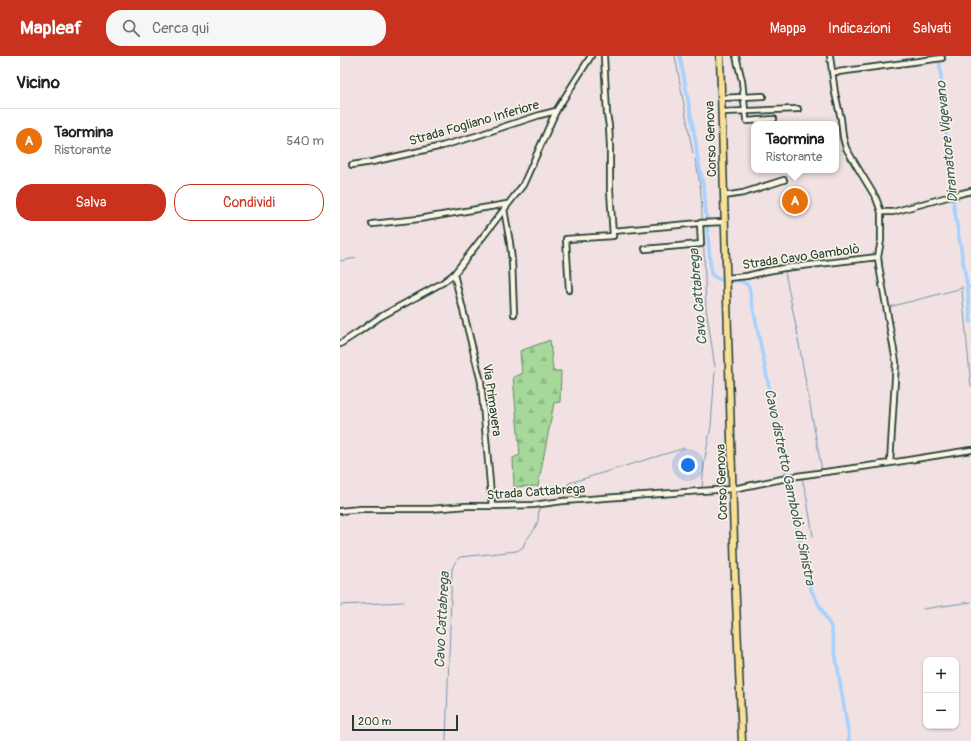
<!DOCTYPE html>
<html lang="it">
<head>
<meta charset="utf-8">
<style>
	:root { --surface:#fff; --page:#f6f6f6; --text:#202124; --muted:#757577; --line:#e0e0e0; --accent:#c8321e }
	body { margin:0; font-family:Pangolin,sans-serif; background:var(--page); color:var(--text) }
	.controls { position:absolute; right:12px; bottom:12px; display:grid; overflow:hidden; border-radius:8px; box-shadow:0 1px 3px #0004 }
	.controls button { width:36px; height:36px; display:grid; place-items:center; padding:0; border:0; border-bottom:1px solid var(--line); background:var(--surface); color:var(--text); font:20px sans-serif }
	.scale { position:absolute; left:12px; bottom:10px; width:106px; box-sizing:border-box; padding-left:4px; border:2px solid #1f3d34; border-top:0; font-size:11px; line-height:14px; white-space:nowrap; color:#1f3d34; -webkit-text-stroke:3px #fcf5e5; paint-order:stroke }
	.you { position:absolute; left:348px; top:409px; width:14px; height:14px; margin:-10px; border:3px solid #fff; border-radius:50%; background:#1a73e8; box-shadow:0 0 0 6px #1a73e833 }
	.badge { display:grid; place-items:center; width:26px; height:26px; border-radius:50%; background:var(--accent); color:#fff; font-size:13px; font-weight:700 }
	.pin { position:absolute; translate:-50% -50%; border:2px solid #fff; box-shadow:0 1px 4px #0006 }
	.popup { position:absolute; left:411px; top:65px; width:88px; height:52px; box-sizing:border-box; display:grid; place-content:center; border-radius:8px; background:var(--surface); filter:drop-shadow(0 1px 3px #0005); font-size:13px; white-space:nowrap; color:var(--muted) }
	.popup b { font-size:15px; color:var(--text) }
	.popup::after { content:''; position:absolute; left:50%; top:100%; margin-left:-8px; border:8px solid transparent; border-top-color:var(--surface) }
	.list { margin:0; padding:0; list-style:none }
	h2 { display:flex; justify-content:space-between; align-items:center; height:52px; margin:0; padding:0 16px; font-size:17px }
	h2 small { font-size:13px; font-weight:400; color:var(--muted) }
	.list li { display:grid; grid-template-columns:26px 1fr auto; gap:12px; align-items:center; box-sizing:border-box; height:64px; padding:0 16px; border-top:1px solid var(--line) }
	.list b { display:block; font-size:15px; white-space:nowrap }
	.list p { margin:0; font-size:13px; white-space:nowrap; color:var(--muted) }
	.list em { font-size:13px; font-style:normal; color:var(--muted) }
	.actions { display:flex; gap:8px; padding:12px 16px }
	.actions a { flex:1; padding:9px 0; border:1px solid var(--accent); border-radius:16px; text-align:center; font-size:14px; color:var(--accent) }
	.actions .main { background:var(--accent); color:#fff }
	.icon { flex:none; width:22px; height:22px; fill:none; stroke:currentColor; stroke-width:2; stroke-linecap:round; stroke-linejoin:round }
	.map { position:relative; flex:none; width:631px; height:685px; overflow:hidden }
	header { display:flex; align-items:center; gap:24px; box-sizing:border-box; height:56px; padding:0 20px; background:var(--accent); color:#fff }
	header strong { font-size:19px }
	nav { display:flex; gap:22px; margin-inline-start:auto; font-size:14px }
	.search { width:280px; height:36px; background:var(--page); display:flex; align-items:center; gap:10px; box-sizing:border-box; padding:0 14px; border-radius:16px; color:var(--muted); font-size:15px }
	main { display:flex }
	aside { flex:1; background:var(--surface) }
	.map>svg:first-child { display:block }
	.forest { fill:url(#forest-firs); stroke:#628a66 }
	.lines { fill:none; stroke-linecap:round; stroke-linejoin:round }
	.stream { stroke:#6f96ae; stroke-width:1 }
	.canal { stroke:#a4d1ff; stroke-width:3.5 }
	.minor-casing { stroke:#1f3d34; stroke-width:8 }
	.major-casing { stroke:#1f3d34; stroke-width:9 }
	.minor { stroke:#fcf5e5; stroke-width:4.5 }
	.major { stroke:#fadf96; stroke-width:6 }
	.labels { text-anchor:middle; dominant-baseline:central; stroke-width:3; stroke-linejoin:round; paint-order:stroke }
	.street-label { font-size:13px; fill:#1f3d34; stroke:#fcf5e5 }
	.water-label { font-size:14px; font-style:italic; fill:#3a5b5d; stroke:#fcf5e5 }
</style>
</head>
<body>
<header>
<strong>Mapleaf</strong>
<div class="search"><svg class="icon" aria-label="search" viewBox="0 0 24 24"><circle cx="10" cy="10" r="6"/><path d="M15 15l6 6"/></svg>Cerca qui</div>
<nav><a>Mappa</a><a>Indicazioni</a><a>Salvati</a></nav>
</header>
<main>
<aside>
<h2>Vicino<small></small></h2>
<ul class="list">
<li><span class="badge" style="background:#e8710a">A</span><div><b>Taormina</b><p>Ristorante</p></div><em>540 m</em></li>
</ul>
<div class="actions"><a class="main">Salva</a><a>Condividi</a></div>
</aside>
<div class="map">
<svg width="631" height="685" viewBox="0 0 631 685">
	<defs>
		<pattern id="forest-firs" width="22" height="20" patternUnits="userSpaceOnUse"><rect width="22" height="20" fill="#a6d899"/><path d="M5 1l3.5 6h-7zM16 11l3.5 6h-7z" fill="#8eba84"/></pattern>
	</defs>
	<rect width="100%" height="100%" fill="#f1e1e2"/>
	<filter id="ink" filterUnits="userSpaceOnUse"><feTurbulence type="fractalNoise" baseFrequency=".025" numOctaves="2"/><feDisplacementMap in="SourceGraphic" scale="8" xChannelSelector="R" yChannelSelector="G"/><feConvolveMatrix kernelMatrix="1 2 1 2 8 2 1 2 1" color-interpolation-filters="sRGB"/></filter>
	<g filter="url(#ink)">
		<path class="forest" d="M210,284L213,315H221L220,346L214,347L198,430L174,431L173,402L180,399L173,321L182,318L180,295Z"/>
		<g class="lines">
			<g class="stream">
				<path d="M335,0L353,98"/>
				<path d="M355,103C360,123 362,143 362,164"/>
				<path d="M363,169L366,252L375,311"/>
				<path d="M541,203L542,204V212"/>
				<path d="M0,205L16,202"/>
				<path d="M499,208L536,204"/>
				<path d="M445,216L458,280"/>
				<path d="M543,217L549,251L623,232"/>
				<path d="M425,218L481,210"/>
				<path d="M402,225L410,221"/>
				<path d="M626,229H627"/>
				<path d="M621,231L622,230"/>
				<path d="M629,231L631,230"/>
				<path d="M622,234L631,330"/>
				<path d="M458,283L482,415"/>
				<path d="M0,291L20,279"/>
				<path d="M362,432L364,407L371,370L375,315"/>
				<path d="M224,443L227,430L229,427L345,392"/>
				<path d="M215,448L341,439"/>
				<path d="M473,480L466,438L462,422L484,419"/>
				<path d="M0,549L64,546"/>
				<path d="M583,553L631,546"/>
				<path d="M106,685L112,513C114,508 116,504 120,501L177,495L183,491L185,486L194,474L198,465L199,451L202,450"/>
			</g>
			<g class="canal">
				<path d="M340,0L356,87L357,99L364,133L371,217C379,231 401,218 409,231L459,481L471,534L491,571L508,675L509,683L508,685"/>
				<path d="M599,0L612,139L627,229L631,266"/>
			</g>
			<g class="minor-casing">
				<g id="minor">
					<path d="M396,0L402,25L406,63L407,65L434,63"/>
					<path d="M490,0L495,37L501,63L503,81L506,92L513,104L536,142L541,156V184L538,201L539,210L556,306L550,407"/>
					<path d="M492,16H498L602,2"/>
					<path d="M381,42L423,40"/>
					<path d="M381,56L458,53"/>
					<path d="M12,109L32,106L102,90L136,80L166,70L200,59L216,55"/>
					<path d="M384,140L403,137L444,124"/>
					<path d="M164,153L170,187L172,205L174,258"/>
					<path d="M541,156H553L611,140L631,135"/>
					<path d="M32,168L79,163L167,148"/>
					<path d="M273,175L360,167L384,166"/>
					<path d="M305,193L361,188L360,167"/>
					<path d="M114,218L141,326L152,450"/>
					<path d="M387,222L407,220L427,215L444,212L538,201"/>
					<path d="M229,234L226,183L273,180L270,134V90L269,70L267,58L264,0"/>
					<path d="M0,288L17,277L40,261L102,227L114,218L183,129L216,55L251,0"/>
					<path d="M0,455L20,453H91L126,450H152L193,449L223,445L360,435L393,433L457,420L550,407L631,394"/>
				</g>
			</g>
			<g class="major-casing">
				<path id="major" d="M380,0L395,521L402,685"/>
			</g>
			<use href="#minor" class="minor"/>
			<use href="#major" class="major"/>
		</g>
	</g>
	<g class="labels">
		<g class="street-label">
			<text transform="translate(134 67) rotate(-16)">Strada Fogliano Inferiore</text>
			<text transform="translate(371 83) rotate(-92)">Corso Genova</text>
			<text transform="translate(461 201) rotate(-8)">Strada Cavo Gambolò</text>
			<text transform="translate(152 344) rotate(82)">Via Primavera</text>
			<text transform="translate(382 426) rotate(-92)">Corso Genova</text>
			<text transform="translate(196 436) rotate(-4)">Strada Cattabrega</text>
		</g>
		<g class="water-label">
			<text transform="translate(607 86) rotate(-96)">Diramatore Vigevano</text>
			<text transform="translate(358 241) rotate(-95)">Cavo Cattabrega</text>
			<text transform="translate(450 431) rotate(78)">Cavo distretto Gambolò di Sinistra</text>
			<text transform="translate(102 564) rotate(-87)">Cavo Cattabrega</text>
		</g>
	</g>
</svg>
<div class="controls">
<button>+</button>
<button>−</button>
</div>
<div class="scale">200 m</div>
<div class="you"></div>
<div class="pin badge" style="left:455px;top:145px;background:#e8710a">A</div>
<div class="popup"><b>Taormina</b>Ristorante</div>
</div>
</main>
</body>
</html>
